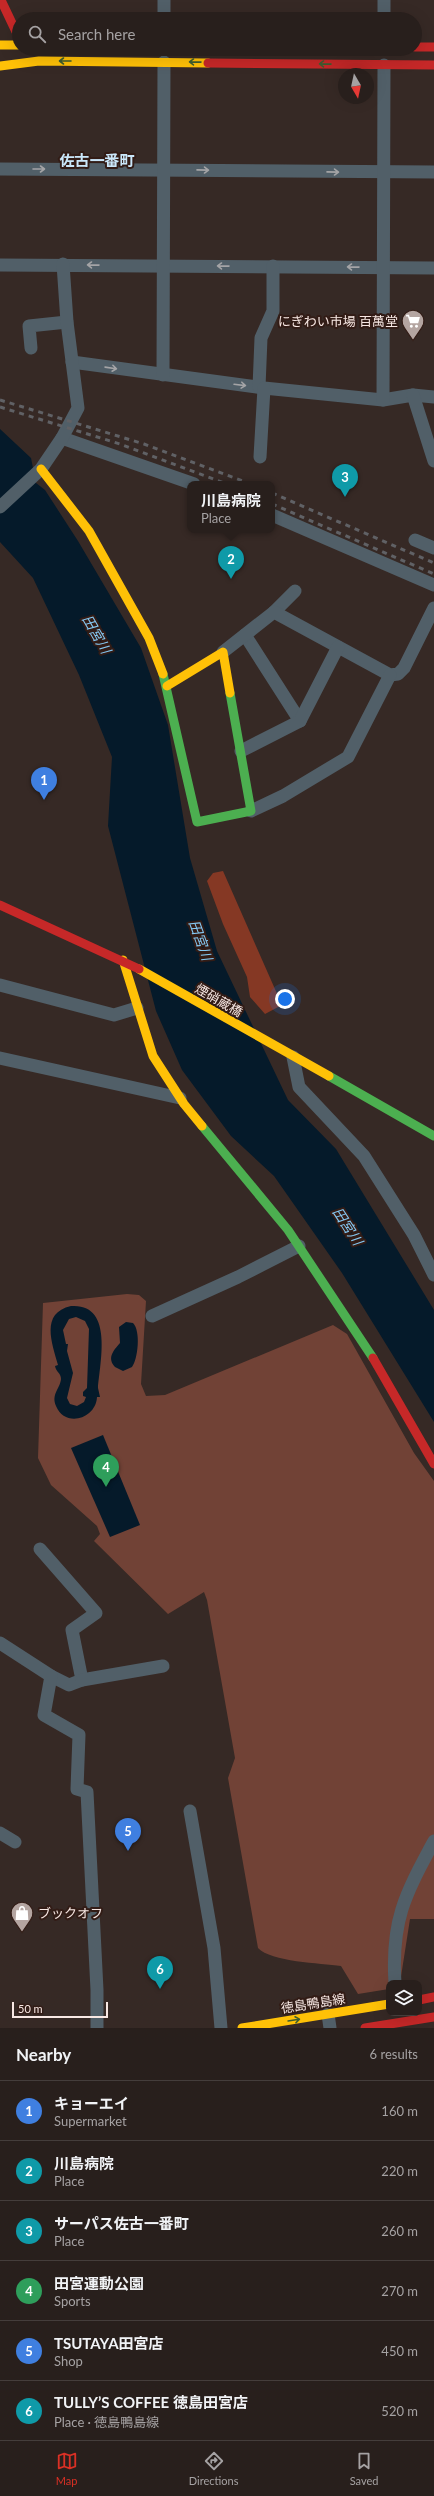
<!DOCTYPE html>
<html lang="en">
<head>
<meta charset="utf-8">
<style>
	:root { --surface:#281f1c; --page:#342c29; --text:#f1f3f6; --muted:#a5a2a3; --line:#443d3b; --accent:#d93025 }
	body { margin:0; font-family:Lato,"Noto Sans JP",sans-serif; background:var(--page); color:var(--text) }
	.controls { position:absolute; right:12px; bottom:12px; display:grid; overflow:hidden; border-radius:8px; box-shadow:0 4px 16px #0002 }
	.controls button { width:36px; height:36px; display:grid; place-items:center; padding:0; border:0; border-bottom:1px solid var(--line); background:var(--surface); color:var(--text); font:20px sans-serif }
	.compass { position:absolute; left:338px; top:68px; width:36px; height:36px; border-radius:50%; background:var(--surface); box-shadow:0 4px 16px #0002; rotate:171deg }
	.scale { position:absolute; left:12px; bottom:10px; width:96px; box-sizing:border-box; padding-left:4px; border:2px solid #f8e8e4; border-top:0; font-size:11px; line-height:14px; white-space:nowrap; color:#f8e8e4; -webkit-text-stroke:3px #321c16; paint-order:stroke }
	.you { position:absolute; left:285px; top:999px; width:14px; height:14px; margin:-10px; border:3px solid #fff; border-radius:50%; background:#1a73e8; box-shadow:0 0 0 6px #1a73e833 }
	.badge { display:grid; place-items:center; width:26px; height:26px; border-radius:50%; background:var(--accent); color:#fff; font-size:13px; font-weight:700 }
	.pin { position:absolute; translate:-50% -33px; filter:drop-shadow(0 1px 2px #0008) }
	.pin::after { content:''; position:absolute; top:21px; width:14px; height:12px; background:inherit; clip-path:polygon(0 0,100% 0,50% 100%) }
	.popup { position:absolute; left:187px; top:481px; width:88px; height:52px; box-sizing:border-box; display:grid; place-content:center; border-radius:8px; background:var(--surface); filter:drop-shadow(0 1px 3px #0005); font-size:13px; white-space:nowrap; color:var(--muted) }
	.popup b { font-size:15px; color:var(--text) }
	.popup::after { content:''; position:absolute; left:50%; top:100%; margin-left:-8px; border:8px solid transparent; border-top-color:var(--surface) }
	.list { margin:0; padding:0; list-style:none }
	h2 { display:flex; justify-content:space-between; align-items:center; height:52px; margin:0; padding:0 16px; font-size:17px }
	h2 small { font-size:13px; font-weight:400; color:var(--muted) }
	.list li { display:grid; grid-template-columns:26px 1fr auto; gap:12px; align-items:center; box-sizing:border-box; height:60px; padding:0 16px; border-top:1px solid var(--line) }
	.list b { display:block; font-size:15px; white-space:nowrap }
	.list p { margin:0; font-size:13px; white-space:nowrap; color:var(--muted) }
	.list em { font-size:13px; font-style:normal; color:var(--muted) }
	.icon { flex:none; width:22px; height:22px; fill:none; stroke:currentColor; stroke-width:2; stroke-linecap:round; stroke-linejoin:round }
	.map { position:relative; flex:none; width:434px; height:2028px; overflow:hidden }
	.search { position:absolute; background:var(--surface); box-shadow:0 4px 16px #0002; left:12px; right:12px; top:12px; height:44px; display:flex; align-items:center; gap:10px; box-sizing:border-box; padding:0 14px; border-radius:22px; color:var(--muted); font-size:15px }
	.sheet { height:412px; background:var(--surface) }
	nav { display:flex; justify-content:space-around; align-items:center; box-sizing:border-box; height:56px; border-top:1px solid var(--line); background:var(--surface); font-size:11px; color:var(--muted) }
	nav a { display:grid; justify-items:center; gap:2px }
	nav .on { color:var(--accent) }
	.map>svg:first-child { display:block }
	.green { fill:#714236 }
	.forest { fill:#853824 }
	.water { fill:#051a2a; fill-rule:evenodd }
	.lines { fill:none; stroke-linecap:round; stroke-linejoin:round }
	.street { stroke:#515f68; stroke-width:13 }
	.fast { stroke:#4caf50; stroke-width:9 }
	.slow { stroke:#ffc107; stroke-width:9 }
	.jam { stroke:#c62828; stroke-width:9 }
	.rail { stroke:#606165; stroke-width:3; stroke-dasharray:5 5; stroke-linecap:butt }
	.oneway { stroke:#3e5e30 }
	.oneway2 { stroke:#a4a4a6 }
	.labels { text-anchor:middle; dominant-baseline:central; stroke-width:4; stroke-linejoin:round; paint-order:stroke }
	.poi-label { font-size:13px; fill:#f8e8e4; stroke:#321c16; text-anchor:end }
	.street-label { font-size:13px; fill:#f8e8e4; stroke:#321c16 }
	.water-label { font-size:14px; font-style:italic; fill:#85c9f4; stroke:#321c16 }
	.quarter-label { font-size:15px; font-weight:bold; fill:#cae7fa; stroke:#321c16 }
</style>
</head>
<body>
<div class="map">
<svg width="434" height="2028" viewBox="0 0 434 2028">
	<rect width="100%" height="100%" fill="#362925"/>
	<path class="green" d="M127,1294L139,1295L146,1301L141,1384L146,1396L165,1395L333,1325L347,1334L414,1453L434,1481V1919H410L400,1983H389V1989L358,1994L341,1966C320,1963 271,1962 258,1948L228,1778L235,1758L207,1600L204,1592L168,1614L94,1541L100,1534L97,1526L51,1485L38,1458L43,1303Z"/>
	<path class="forest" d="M223,871L282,1005L265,1014L250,997L247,977L223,924L207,881L213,873Z"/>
	<g class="water">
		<path d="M0,429L31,458L36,483L45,490L78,541L141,648L168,725L190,858L217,951L288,1100L336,1149L434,1310V1422L342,1273L274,1176L231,1136L182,1070L156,1011L108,826L112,757L79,675L33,578L0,542Z"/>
		<path d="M71,1306C114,1303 100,1362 98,1388L100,1397H97C96,1419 65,1428 56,1406C51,1394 60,1389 61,1379C61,1373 56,1372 55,1366L58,1365C52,1343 40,1313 71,1306ZM76,1317L85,1321L89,1329L87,1388L83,1392V1396L86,1397L84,1402L77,1406L70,1404L67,1398L73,1373L67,1351L68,1344H66L63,1330L69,1319Z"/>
		<path d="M126,1322L133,1323C141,1331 138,1359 132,1367L123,1371L115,1367C107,1358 113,1351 120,1343L119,1327Z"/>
		<path d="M103,1435L140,1525L110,1537L71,1448Z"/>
	</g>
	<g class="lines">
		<g class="street">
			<path d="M164,19V0"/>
			<path d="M384,19V0"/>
			<path d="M0,169L434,172"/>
			<path d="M0,265L434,268"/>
			<path d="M31,348L29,326L67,322"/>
			<path d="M72,362L264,388L383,400L413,395L434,397"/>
			<path d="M163,375L164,62"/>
			<path d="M259,387L261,338L273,311V266"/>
			<path d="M413,395L434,461"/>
			<path d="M383,400L384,65"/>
			<path d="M62,438L194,484"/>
			<path d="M260,457L264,388"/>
			<path d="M0,507L41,469L62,438L78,408L67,322L63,264"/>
			<path d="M272,515L434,585"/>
			<path d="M415,540L434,548"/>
			<path d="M274,612L295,591"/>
			<path d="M245,635L300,721"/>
			<path d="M223,652L274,612L390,675L398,674L404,668L434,608"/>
			<path d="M241,751L300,721L338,647"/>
			<path d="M251,811L283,796L348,757L390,675"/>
			<path d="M0,985L114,1015L137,1008"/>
			<path d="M293,1057L299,1087L364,1156L414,1235L434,1275"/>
			<path d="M0,1058L180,1098"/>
			<path d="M152,1316L238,1277L299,1246"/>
			<path d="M40,1549L96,1613L72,1630L82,1680L69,1685L51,1676"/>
			<path d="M0,1643L51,1676L44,1715L79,1735L77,1789L87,1792L97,1990V2028"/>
			<path d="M82,1680L163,1666"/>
			<path d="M190,1811L214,1948L221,2028"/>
			<path d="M0,1833L15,1842"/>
			<path d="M395,1983C391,1920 405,1895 434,1841"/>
			<path d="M328,2014L330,2028"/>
		</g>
		<g class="fast">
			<path d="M163,674L197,822L251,811L230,693"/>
			<path d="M329,1076L434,1136"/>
			<path d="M202,1126L288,1230L373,1358"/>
		</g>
		<g class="slow">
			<path d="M0,45H19"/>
			<path d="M0,66L39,61L208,63"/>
			<path d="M41,469L89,531L149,638L163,674"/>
			<path d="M167,686L223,652L230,693"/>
			<path d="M123,960L153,1056L184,1104L202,1126"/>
			<path d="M139,969L329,1076"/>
			<path d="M242,2028L389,2004"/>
		</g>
		<g class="jam">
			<path d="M1,0L19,38"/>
			<path d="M415,47H434"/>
			<path d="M208,63L434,65"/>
			<path d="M0,905L139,969"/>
			<path d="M373,1358L434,1464"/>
			<path d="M419,2000L434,1997"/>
			<path d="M365,2028L434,2017"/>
		</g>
		<g class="rail">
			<path d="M0,400L144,444L251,484"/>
			<path d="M0,407L120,444L227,484"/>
			<path d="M272,493L434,563"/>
			<path d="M272,504L434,574"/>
		</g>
	</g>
	<defs><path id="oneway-shaft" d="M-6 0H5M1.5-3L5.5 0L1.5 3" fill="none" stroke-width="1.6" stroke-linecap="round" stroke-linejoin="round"/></defs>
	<g class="oneway">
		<use href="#oneway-shaft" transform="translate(65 61) rotate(-180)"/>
		<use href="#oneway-shaft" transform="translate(195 62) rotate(-179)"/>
		<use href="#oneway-shaft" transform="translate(325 64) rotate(-179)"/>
		<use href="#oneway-shaft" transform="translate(294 2020) rotate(-9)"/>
	</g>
	<g class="oneway2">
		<use href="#oneway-shaft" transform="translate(39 169)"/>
		<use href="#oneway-shaft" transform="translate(203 170) rotate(1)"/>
		<use href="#oneway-shaft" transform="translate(333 172) rotate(1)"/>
		<use href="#oneway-shaft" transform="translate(93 265) rotate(-179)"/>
		<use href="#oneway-shaft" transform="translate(223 266) rotate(-179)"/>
		<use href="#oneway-shaft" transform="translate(353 267) rotate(-179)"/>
		<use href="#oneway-shaft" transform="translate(111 368) rotate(8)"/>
		<use href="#oneway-shaft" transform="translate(240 385) rotate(7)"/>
	</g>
	<defs>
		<g id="supermarket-pin" transform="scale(1.15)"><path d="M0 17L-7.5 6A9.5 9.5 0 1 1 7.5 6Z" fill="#b4a5a1" stroke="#321c16"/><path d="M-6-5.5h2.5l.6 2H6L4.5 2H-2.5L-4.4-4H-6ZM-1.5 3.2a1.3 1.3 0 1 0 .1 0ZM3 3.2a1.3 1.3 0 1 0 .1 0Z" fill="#fff"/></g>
		<g id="shop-pin" transform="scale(1.15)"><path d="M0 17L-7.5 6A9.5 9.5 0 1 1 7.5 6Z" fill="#b4a5a1" stroke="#321c16"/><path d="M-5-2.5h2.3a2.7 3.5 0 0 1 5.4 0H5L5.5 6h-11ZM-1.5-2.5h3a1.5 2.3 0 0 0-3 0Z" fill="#fff"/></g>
	</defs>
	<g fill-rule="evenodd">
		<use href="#supermarket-pin" x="413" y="321"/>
		<use href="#shop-pin" x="22" y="1913"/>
	</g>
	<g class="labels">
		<g class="poi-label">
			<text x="398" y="321">にぎわい市場 百萬堂</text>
			<text x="38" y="1913" text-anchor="start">ブックオフ</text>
		</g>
		<g class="street-label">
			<text transform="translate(219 1000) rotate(30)">煙硝蔵橋</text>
			<text transform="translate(313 2003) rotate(-9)">徳島鴨島線</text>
		</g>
		<g class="water-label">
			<text transform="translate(97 634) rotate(60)">田宮川</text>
			<text transform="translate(201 940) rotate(70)">田宮川</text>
			<text transform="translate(348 1226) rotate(57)">田宮川</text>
		</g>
		<g class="quarter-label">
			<text x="97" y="160">佐古一番町</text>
		</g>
	</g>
</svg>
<div class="controls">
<button><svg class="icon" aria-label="layers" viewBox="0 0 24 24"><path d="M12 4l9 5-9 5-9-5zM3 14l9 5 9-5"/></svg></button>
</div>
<svg class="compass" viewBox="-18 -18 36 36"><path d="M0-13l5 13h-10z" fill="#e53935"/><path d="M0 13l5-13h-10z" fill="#a5a2a3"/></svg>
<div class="scale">50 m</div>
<div class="you"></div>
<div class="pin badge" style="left:44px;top:800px;background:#3f7fe0">1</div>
<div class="pin badge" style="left:231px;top:579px;background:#0f9aa8">2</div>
<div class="popup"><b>川島病院</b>Place</div>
<div class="pin badge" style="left:345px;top:497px;background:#0f9aa8">3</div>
<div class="pin badge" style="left:106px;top:1487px;background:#2e9e5b">4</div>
<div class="pin badge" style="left:128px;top:1851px;background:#3f7fe0">5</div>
<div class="pin badge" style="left:160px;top:1989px;background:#0f9aa8">6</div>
<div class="search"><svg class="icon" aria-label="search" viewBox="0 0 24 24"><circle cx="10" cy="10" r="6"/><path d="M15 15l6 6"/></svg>Search here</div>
</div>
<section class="sheet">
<h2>Nearby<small>6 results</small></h2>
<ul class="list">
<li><span class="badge" style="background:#3f7fe0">1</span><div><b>キョーエイ</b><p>Supermarket</p></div><em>160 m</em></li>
<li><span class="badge" style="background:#0f9aa8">2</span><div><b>川島病院</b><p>Place</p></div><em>220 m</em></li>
<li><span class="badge" style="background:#0f9aa8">3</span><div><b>サーパス佐古一番町</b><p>Place</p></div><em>260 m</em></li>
<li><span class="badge" style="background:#2e9e5b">4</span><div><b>田宮運動公園</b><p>Sports</p></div><em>270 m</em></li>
<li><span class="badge" style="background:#3f7fe0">5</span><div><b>TSUTAYA田宮店</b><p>Shop</p></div><em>450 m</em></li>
<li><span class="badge" style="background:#0f9aa8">6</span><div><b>TULLY’S COFFEE 徳島田宮店</b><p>Place · 徳島鴨島線</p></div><em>520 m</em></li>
</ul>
</section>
<nav>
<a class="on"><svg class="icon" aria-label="map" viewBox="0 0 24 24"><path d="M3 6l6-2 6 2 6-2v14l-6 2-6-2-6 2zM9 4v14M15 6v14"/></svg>Map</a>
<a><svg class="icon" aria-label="directions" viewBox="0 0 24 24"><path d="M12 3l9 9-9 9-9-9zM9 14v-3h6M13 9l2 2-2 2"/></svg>Directions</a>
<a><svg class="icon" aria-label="saved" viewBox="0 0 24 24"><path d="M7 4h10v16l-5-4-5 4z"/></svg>Saved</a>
</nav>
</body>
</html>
